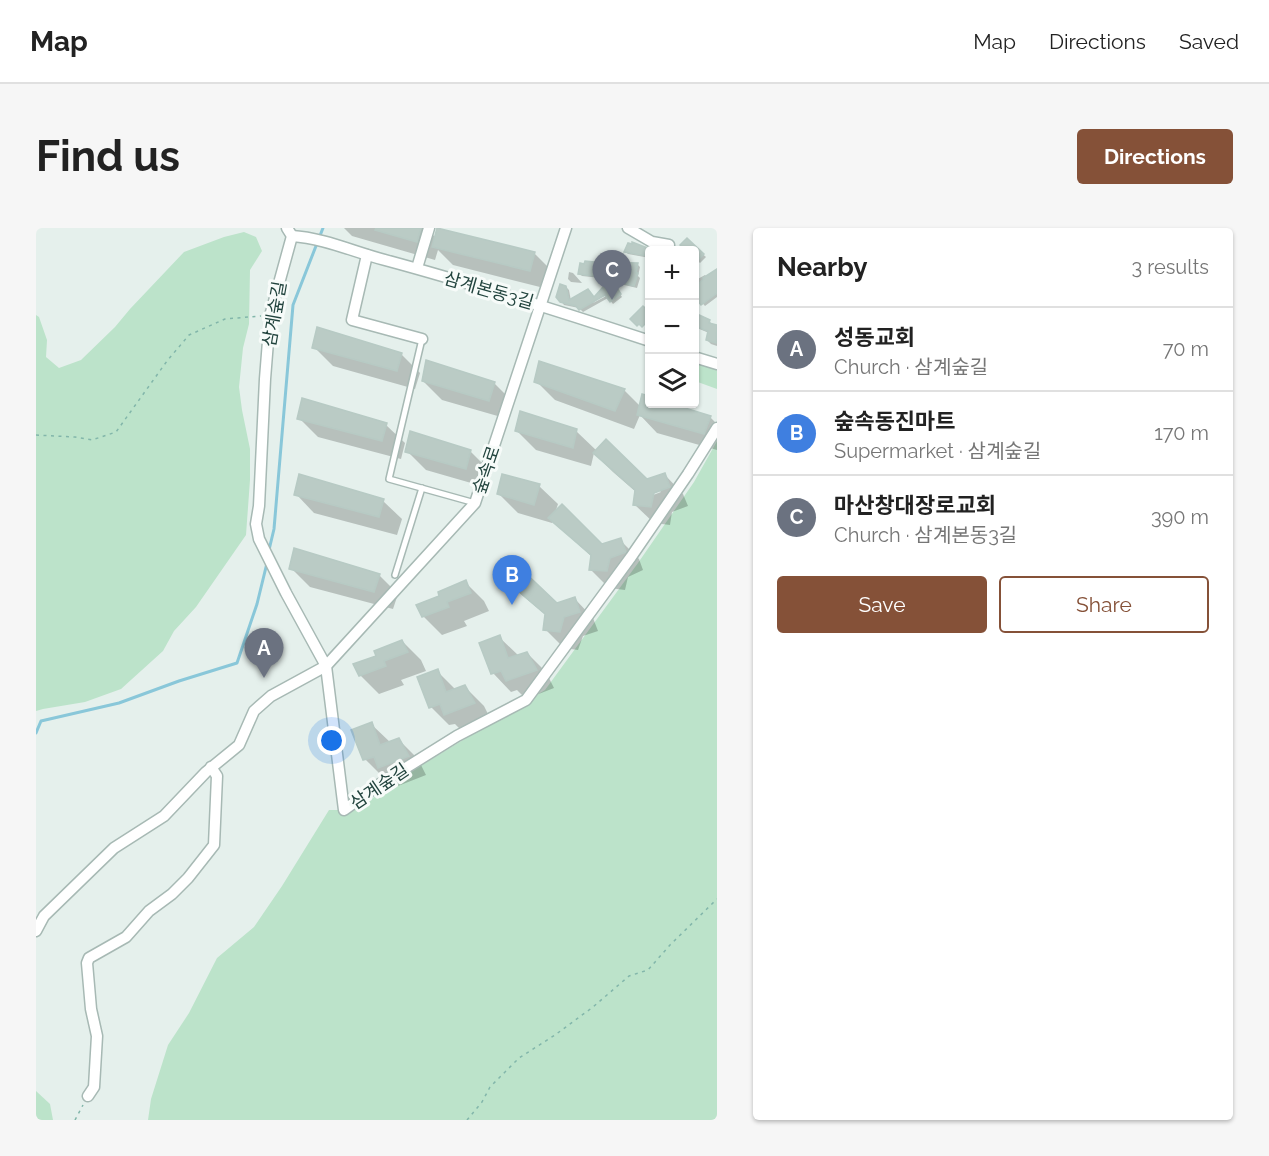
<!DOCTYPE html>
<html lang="en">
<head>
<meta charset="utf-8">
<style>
	:root { --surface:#fff; --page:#f6f6f6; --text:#222; --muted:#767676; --line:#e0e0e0; --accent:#855138 }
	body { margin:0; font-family:Raleway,"Noto Sans KR",sans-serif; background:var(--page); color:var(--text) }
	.controls { position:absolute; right:18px; top:18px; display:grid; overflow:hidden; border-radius:6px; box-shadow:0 2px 4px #0004 }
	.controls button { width:54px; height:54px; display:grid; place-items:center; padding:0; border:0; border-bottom:2px solid var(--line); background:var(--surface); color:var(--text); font:30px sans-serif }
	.you { position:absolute; left:296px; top:513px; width:21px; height:21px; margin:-15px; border:4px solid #fff; border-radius:50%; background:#1a73e8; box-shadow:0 0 0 9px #1a73e833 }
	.badge { display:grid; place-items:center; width:39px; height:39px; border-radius:50%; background:var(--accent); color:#fff; font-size:20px; font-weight:700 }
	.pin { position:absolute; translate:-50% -50px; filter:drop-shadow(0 2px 3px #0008) }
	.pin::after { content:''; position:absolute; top:32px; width:21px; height:18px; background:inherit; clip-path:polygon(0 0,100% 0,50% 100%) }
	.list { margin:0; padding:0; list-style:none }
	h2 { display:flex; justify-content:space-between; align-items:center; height:78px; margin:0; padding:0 24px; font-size:26px }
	h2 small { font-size:20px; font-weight:400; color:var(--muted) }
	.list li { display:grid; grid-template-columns:39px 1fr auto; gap:18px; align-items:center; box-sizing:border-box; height:84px; padding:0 24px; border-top:2px solid var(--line) }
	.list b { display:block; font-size:22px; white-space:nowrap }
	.list p { margin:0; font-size:20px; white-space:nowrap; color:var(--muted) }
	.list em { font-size:20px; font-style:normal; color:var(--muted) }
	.actions { display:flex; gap:12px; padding:18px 24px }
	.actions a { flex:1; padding:14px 0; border:2px solid var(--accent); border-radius:6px; text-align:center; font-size:21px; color:var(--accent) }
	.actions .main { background:var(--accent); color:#fff }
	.icon { flex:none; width:33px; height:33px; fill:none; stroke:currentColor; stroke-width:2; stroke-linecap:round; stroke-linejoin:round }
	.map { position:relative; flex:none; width:681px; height:892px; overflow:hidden; border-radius:6px }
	header { display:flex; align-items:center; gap:36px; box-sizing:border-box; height:84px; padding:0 30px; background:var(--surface); border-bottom:2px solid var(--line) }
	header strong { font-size:28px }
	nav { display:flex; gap:33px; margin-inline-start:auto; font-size:21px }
	.intro { display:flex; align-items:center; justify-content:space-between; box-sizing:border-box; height:144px; padding:0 36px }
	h1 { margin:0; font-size:42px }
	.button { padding:15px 27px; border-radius:6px; background:var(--accent); color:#fff; font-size:21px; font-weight:700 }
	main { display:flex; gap:36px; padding:0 36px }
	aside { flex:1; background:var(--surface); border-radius:6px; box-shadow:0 2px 4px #0004 }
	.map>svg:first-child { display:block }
	.green { fill:#bce3ca }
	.shadow { fill:#0003; fill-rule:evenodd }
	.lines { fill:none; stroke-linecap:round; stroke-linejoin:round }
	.stream { stroke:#89c7d9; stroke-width:3 }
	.building { fill:#bacbc5; stroke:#b7cac4; stroke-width:1.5 }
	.lane-casing { stroke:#a7b9b4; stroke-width:8 }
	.street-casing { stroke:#a7b9b4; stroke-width:13 }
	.path { stroke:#82b6aa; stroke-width:1.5; stroke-dasharray:3 4.5; stroke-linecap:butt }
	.lane { stroke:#fff; stroke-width:5 }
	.street { stroke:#fff; stroke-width:10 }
	.labels { text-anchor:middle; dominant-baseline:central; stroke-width:6; stroke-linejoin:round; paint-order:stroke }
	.street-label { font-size:18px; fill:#22443e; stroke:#f7fbf9 }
</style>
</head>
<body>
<header>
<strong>Map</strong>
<nav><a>Map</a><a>Directions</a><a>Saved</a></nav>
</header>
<div class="intro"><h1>Find us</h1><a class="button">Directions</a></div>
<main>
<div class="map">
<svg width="681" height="892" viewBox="0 0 681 892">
	<rect width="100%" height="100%" fill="#e5f0ec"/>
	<g class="green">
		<path d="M208,4L220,9L226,23L214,42L213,96L207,120L203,159L206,182L214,221V252L210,307L160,379L138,403L127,423L85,461L49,474L7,481L0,483V87L3,89L11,112L10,129L23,140L45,132L79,99L94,81L148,24L188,9Z"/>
		<path d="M659,132L681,139V161L659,153Z"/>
		<path d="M681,213V892H112L115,871L132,817L153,785L181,730L218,699L246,658L293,582H319L381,540L509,462L602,335L658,254Z"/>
		<path d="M0,863L14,876L17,892H0Z"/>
	</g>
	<g class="shadow">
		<path d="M308,0H390L400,10L498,25L517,44L512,61L417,37L402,22L399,32L316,8Z"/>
		<path d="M651,12L670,29L664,35L658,29V22H651L646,17Z"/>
		<path d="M602,17L614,23V30L592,26L589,23Z"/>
		<path d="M601,36L604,39L602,48L604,50L601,60L576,54L586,69L577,76L572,70L547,84L543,80L528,77L525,73L530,59L533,62L535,73L558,71L575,51L546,48L544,46ZM575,62L576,65L557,75L563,69Z"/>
		<path d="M681,43V69L669,78L662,70L660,73L658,72V53L669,47L671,49Z"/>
		<path d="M533,44L537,45L546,55L535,54L532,51Z"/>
		<path d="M673,93L677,97L681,98V118L675,116L671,112L673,105L661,100L658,97Z"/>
		<path d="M278,119L365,126L384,145L379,161L297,138Z"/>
		<path d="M391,134L459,156L477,174L472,191L406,172L387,153Z"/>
		<path d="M500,153L588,162L604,178L614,176H631L674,189L681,196V222L621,205L604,187L598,201L519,172Z"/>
		<path d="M263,190L350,197L369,215L365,231L282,209Z"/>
		<path d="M481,203H540L561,223L610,253L629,247L647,266L652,278L636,284L634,297L618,295L599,277L600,264L577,244L558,225L555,238L500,222ZM623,262L625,264L612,269Z"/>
		<path d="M371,223H434L453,242L449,259L390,242Z"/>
		<path d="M503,258L522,276L519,285L566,318L584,312L603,331L607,342L592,349L589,362L573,360L555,342L556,329L517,293L516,295L482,285L463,266Z"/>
		<path d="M260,266L347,273L366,291L361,307L278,285Z"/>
		<path d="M255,340L343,347L362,366L357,381L274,359Z"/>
		<path d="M469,350L520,377L539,371L557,390L562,403L547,408L542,422L528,420L509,401L511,388L487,368Z"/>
		<path d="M429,354L448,373L453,383L428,393L431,398L406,407L387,388L405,369Z"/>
		<path d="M463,409L483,428L491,425L510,444L518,460L490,471L481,462L475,464L457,445Z"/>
		<path d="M366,413L385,432L390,443L365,452L368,457L343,466L324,447L342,428Z"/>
		<path d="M401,443L420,462L429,459L448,478L456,494L428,505L419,496L413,497L395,479Z"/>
		<path d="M335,496L355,515L363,512L382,531L390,547L362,558L353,548L348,550L329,531Z"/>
	</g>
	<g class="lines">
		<g class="stream">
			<path d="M233,322L238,301L257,77L287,0"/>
			<path d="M0,505L5,493L83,475L143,453L201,435L221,376L231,335"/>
		</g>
	</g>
	<g class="building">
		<path d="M340,0H385L381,14L339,2Z"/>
		<path d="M401,0L499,24L494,43L396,19Z"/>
		<path d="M651,10L668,26L658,36V22H649L644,17Z"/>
		<path d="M596,14L614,21L611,28L588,24L592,15L596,16Z"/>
		<path d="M549,33L568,35V34L602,35L600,45H602L598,58L576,52L585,66L574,74L569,67L543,82L540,78L524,74L520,69L524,56L530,58L533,72L552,61L558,69L575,50L542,46L544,35L548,36Z"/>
		<path d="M681,41V65L665,77L658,68V59L668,51L667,50Z"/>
		<path d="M607,78L614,84V91L606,99L603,96L601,98L594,91Z"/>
		<path d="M661,86L674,92L673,95L681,97L680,115L670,112L672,103L658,98V91Z"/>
		<path d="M281,99L366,125L361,143L276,120Z"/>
		<path d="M390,132L459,154L453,173L386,153Z"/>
		<path d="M503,133L589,161L579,183L498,154Z"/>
		<path d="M606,166L614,168V176H636L675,188L668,206L601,187Z"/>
		<path d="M266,170L351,195L346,213L261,191Z"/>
		<path d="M484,183L541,201L537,220L479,203Z"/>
		<path d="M374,203L435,222L430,241L369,224Z"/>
		<path d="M570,211L611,251L629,245L634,259L618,265L615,279L597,277L599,262L557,225Z"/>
		<path d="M263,246L348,271L343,289L258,267Z"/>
		<path d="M466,246L504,256L498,277L461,266Z"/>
		<path d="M526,276L566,316L585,310L590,324L574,330L571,343L553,342L555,327L512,290Z"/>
		<path d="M258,320L344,346L338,364L253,341Z"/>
		<path d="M480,336L521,375L539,369L544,384L528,389L524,404L507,402L509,386L467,350Z"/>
		<path d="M430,352L435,365L411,374L413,379L386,389L380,377L403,368L402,364Z"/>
		<path d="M464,407L472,430L491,424L501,442L470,453L465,443L455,446L443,415Z"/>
		<path d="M366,412L372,424L348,433L350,438L323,448L317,436L340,428L338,423Z"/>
		<path d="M402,441L410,464L429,457L439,475L408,487L404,476L393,480L381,449Z"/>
		<path d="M336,494L344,517L363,510L373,528L342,540L338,529L327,532L315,502Z"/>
	</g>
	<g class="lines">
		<g class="lane-casing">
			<g id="lane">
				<path d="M386,111L353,251L439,275"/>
				<path d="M359,347L386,260"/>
			</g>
		</g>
		<g class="street-casing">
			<g id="street">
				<path d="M251,0L256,8L234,88L229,151L223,278L220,296L223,311L250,365L290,438L308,582L344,556L421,508L490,472L595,329L652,246L681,200"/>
				<path d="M592,0L616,14L633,17"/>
				<path d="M256,8C288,10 318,24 349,32C438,56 526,84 614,113"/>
				<path d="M331,27L316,92L386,111"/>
				<path d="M381,40L393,0"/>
				<path d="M658,129L681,136"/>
				<path d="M0,703L8,688L78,620L128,588L170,544L203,517L218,483L235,468L290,438L439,275L530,0"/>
				<path d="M52,868L58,859L61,808L55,781L51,735L53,730L90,709L113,683L136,666L152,650L178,617L181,548L175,539"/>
			</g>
		</g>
		<g class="path">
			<path d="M0,207L39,209L56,212L80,204L131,133L153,107L189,91L225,88"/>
			<path d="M39,892L47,877"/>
			<path d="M431,892L446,874L454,859L483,830L519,807L557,779L593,748L612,742L634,717L681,671"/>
		</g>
		<use href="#lane" class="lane"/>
		<use href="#street" class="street"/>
	</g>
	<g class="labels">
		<g class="street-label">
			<text transform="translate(453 62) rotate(16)">삼계본동3길</text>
			<text transform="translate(238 86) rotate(-80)">삼계숲길</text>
			<text transform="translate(450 242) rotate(-71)">숲속로</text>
			<text transform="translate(343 558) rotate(-34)">삼계숲길</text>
		</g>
	</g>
</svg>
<div class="controls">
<button>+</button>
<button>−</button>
<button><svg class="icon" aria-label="layers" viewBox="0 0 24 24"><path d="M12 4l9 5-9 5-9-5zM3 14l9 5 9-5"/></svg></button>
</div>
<div class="you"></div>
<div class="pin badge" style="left:228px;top:450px;background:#6b7280">A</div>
<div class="pin badge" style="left:476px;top:377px;background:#3f7fe0">B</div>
<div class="pin badge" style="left:576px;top:72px;background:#6b7280">C</div>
</div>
<aside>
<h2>Nearby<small>3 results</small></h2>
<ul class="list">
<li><span class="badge" style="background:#6b7280">A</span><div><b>성동교회</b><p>Church · 삼계숲길</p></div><em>70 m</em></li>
<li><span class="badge" style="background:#3f7fe0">B</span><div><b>숲속동진마트</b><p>Supermarket · 삼계숲길</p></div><em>170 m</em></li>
<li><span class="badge" style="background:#6b7280">C</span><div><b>마산창대장로교회</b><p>Church · 삼계본동3길</p></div><em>390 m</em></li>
</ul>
<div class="actions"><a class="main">Save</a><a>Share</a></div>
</aside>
</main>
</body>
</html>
